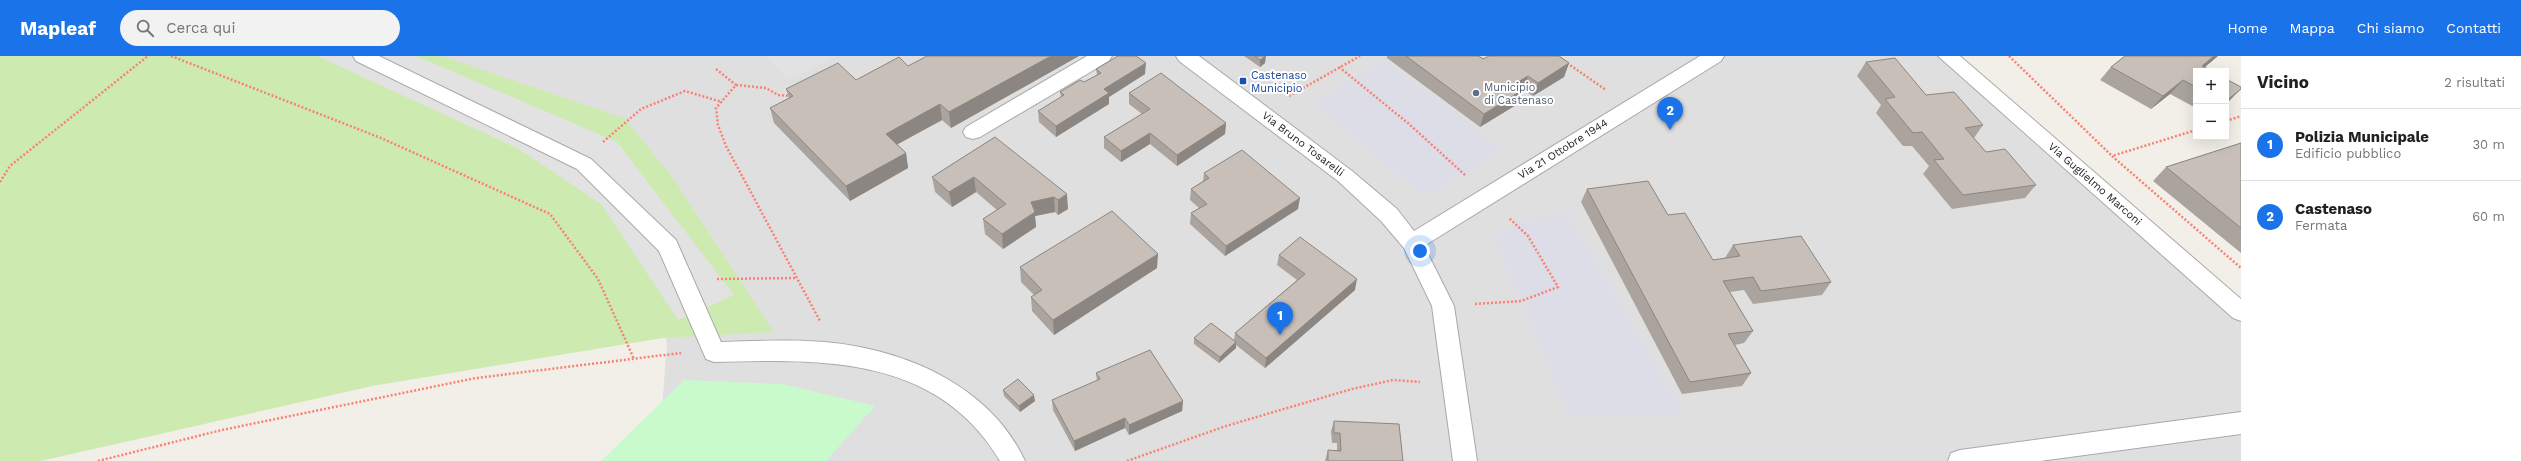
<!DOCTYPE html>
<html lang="it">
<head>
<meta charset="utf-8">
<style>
	:root { --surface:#fff; --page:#f2f2f2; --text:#202124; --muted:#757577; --line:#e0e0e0; --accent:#1a73e8 }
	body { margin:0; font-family:"Work Sans",sans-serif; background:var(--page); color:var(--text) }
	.controls { position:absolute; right:12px; top:12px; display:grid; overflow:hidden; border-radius:0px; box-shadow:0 4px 16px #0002 }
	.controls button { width:36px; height:36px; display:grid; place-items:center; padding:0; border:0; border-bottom:1px solid var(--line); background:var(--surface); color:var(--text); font:20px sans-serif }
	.you { position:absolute; left:1420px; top:195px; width:14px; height:14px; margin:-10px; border:3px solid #fff; border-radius:50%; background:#1a73e8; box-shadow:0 0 0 6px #1a73e833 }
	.badge { display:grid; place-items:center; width:26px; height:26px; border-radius:50%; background:var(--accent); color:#fff; font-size:13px; font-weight:700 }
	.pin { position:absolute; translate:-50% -33px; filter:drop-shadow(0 1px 2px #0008) }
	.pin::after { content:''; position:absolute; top:21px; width:14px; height:12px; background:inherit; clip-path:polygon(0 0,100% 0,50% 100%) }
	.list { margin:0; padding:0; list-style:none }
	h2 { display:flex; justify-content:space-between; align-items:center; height:52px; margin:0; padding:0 16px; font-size:17px }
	h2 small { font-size:13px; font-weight:400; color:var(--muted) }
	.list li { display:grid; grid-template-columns:26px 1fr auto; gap:12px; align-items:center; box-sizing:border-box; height:72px; padding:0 16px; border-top:1px solid var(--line) }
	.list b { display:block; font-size:15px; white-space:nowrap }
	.list p { margin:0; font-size:13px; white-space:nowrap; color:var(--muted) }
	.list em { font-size:13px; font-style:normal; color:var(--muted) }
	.icon { flex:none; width:22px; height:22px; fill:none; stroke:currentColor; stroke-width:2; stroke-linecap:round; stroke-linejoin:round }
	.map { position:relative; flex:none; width:2241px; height:405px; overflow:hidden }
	header { display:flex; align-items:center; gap:24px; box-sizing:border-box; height:56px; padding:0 20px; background:var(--accent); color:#fff }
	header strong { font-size:19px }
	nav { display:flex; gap:22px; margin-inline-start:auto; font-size:14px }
	.search { width:280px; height:36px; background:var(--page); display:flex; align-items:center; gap:10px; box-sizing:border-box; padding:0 14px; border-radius:22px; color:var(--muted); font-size:15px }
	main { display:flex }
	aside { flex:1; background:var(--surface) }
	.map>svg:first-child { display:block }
	.residential { fill:#e0dfdf }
	.grass { fill:#cdebb0 }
	.park { fill:#c8facc }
	.parking { fill:#e2e2e2 }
	.plaza { fill:#dddde8 }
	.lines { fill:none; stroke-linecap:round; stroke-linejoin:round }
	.minor-casing { stroke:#a9a9a9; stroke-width:2 }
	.path { stroke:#fa8072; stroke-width:2.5; stroke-dasharray:2 2; stroke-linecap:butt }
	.minor { fill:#fff; fill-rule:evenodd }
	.wall { fill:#aba49e }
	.shaded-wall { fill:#8b8681 }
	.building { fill:#c7bfb8; stroke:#8b8681 }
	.transit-dot { fill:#1a4fb4; stroke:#fff; stroke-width:1.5 }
	.service-dot { fill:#5c6f8a; stroke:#fff; stroke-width:1.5 }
	.labels { text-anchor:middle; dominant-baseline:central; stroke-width:4; stroke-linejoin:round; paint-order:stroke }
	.transit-label { font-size:11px; fill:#164399; stroke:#fff; text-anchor:start }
	.service-label { font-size:11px; fill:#4e5e75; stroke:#fff; text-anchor:start }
	.street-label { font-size:11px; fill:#222; stroke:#fff }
</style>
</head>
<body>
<header>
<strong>Mapleaf</strong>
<div class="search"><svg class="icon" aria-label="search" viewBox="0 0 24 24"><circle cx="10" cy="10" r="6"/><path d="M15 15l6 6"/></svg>Cerca qui</div>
<nav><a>Home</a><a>Mappa</a><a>Chi siamo</a><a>Contatti</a></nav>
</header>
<main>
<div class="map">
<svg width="2241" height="405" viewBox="0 0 2241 405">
	<rect width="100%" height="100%" fill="#f2efe9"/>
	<path class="residential" d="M384,0H1954L2241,251V405H658L667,287L657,257Z"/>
	<path class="grass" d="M0,0H442L624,62L671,119L774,276L663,282L372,330L41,405H0Z"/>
	<path class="park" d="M684,324L782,328L875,350L826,405H601Z"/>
	<g class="parking">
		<path d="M317,0H416L617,86L734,239L678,264L601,148L519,93Z"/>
		<path d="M766,0H837L788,24Z"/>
	</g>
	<g class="plaza">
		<path d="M1382,4L1505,94L1424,141L1314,48Z"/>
		<path d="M1569,158L1685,359L1569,360L1494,182L1524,163Z"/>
	</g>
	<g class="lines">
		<g class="minor-casing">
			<g id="minor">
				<path d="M353,0H379L591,103L676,184L721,286C759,285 797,283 834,287C911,296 991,332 1025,405H1000C937,299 822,303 714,306L706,303L659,195L577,113L356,5Z"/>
				<path d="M1087,0H1112L1109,5L980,81L973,83L966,81L963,76L966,71Z"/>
				<path d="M1176,0H1199L1352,115L1397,153L1414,175L1700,0H1724L1721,5L1424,190L1454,250L1477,405H1453L1432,250L1404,192L1381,165L1338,125L1179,5Z"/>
				<path d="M1938,0H1960L2241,243V265L2233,262Z"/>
				<path d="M2241,356V378L2040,405H1948L1951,397L1960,394Z"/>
			</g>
		</g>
		<g class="path">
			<path d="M171,0L381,82L550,158L598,223L634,303"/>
			<path d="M2009,0L2112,100"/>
			<path d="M1567,7L1606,34"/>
			<path d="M1339,11L1409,68L1465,119"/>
			<path d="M716,13L736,29"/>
			<path d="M792,40L778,39L766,32L736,29L716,52L718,69L726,90L820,265"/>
			<path d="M1289,40L1360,0"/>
			<path d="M2226,65L2241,60"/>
			<path d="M2196,74L2112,100L2241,212"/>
			<path d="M603,86L641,53L685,35L722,46"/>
			<path d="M0,126L10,110L148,0"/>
			<path d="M717,223L797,222"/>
			<path d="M1475,248L1521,245L1558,231L1528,180L1509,162"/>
			<path d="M98,405L222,374L476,322L681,297"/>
			<path d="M1127,405L1226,370L1352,333L1393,324L1420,326"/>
		</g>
		<use href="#minor" class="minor"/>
	</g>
	<g class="wall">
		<path d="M1079,0L951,72L942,64L897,88L906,97L908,112L850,145L774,67L770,52L789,42L786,33L856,24Z"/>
		<path d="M1244,0H1265V7L1260,11Z"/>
		<path d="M1387,0H1479L1483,3L1569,7L1564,21L1533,40L1523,34L1521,35L1516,49L1480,71L1387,2Z"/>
		<path d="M2125,0H2218L2205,11L2196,15V52L2170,38L2151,53L2100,24L2111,11Z"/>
		<path d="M1866,6L1926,39L1983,69L1974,82L1986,96L2036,129L2025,142L1952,153L1923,118L1929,110L1912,90H1903L1876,57L1881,49L1857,20Z"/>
		<path d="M1096,13L1145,18L1109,41V48L1056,81L1039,66L1038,55L1061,41L1060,36L1084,26L1097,19Z"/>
		<path d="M1129,37L1226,67L1225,78L1177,110L1150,88L1121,106L1104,92V81L1142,58L1129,48Z"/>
		<path d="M995,81L1068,153L1058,159L1055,156L1035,160L1036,171L1003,193L985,178L983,163L997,154L976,136L952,151L935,136L932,121Z"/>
		<path d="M2241,87V197L2153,125L2166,111Z"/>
		<path d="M1204,117L1298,153L1225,200L1190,168L1191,157L1199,152L1190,144L1191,133L1203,125Z"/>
		<path d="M1587,133L1668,159L1713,204L1725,202L1733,189L1831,226L1822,239L1753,248L1744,234L1730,236L1753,275L1744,287L1735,289L1751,317L1742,330L1682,338L1581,146Z"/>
		<path d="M1279,199L1355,234L1265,312L1236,289V292L1219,307L1194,288V282L1234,284L1235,277L1297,224L1277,209Z"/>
		<path d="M1020,211L1157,212L1054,279L1032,255L1031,241L1034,239L1021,226Z"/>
		<path d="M1096,317L1183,345L1182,355L1129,379L1125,372L1075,395L1053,354L1052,344L1097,325Z"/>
		<path d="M1003,334L1035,345L1020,356L1004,340Z"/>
		<path d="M1334,365L1403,405H1325L1328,394H1337V387H1332L1331,375Z"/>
	</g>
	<g class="shaded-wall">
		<path d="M1051,0H1079L951,72L949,56Z"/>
		<path d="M1266,0L1265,7L1260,11V4Z"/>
		<path d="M2214,0H2218L2200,15L2202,10Z"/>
		<path d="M1146,7L1145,18L1109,41V48L1056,81V70L1104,33Z"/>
		<path d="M1569,7L1564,21L1533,40L1538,27Z"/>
		<path d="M1528,20L1523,34L1508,43L1513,29Z"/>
		<path d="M2183,24L2170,38L2151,53L2163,40Z"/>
		<path d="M2241,33L2226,48V45Z"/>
		<path d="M1521,35L1516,49L1480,71L1484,58Z"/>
		<path d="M940,48L942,64L889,93L886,78Z"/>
		<path d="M1226,67L1225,78L1177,110V99Z"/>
		<path d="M1150,77V88L1121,106V95Z"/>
		<path d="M906,97L908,112L850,145L846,130Z"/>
		<path d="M974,121L976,136L952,151L949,136Z"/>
		<path d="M1067,138L1068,153L1058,159V144Z"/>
		<path d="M1054,141L1055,156L1035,160L1036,171L1003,193L1002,178L1031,146Z"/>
		<path d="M1300,142L1298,153L1225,200L1226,190Z"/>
		<path d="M1158,198L1157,212L1054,279L1053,264Z"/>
		<path d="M1357,223L1355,234L1265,312L1266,302Z"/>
		<path d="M1236,286V292L1219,307L1220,301Z"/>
		<path d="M1034,339L1035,345L1020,356L1019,350Z"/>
		<path d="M1183,345L1182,355L1129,379V369Z"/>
		<path d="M1125,362V372L1075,395L1074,385Z"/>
	</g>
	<g class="building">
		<path d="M927,0H1051L949,56L940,48L886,78L906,97L846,130L770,52L793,40L786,33L838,7L856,24L899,1L908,10Z"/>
		<path d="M1118,0H1136L1146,7L1104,33L1109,37L1056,70L1038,55L1064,39L1060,36L1080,24L1084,26L1101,17L1096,13Z"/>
		<path d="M1255,0H1266L1260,4Z"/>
		<path d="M1406,0H1479L1483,3L1489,0H1559L1569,7L1538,27L1528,20L1513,29L1521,35L1484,58Z"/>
		<path d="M2125,0H2214L2202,10L2212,15H2196V31L2183,24L2163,40L2111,11Z"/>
		<path d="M1895,2L1926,39L1954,36L1983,69L1965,72L1986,96L2005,93L2036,129L1963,139L1934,104L1944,103L1922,76L1913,77L1885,43L1895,41L1866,6Z"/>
		<path d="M1161,17L1226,67L1177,99L1150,77L1121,95L1104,81L1150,53L1129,37Z"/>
		<path d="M2226,23L2241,31V33L2226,45Z"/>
		<path d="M995,81L1067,138L1058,144L1054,141L1031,146L1035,156L1002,178L983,163L1006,148L974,121L949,136L932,121Z"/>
		<path d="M2241,87V172L2166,111Z"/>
		<path d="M1242,94L1300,142L1226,190L1191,157L1207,148L1191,133L1209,122L1204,117Z"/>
		<path d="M1648,125L1668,159L1685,157L1713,204L1740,200L1733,189L1801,180L1831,226L1761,235L1753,221L1723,225L1753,275L1728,278L1751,317L1690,326L1587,133Z"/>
		<path d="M1112,155L1158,198L1053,264L1031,241L1042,234L1020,211Z"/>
		<path d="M1300,181L1357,223L1266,302L1235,277L1305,218L1279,199Z"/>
		<path d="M1211,267L1236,286L1220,301L1194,282Z"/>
		<path d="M1150,294L1183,345L1129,369L1125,362L1074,385L1052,344L1100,323L1096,317Z"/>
		<path d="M1018,323L1034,339L1019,350L1003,334Z"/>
		<path d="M1334,365L1399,368L1403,405H1328V394L1341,395L1340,377H1334Z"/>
	</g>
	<rect class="transit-dot" x="1239" y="21" width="8" height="8" rx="2"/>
	<circle class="service-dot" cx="1476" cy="37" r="4"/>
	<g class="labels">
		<g class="transit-label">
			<text x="1251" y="19">Castenaso<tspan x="1251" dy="13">Municipio</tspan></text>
		</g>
		<g class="service-label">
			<text x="1484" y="31">Municipio<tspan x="1484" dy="13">di Castenaso</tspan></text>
		</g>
		<g class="street-label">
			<text transform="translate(1303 88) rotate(37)">Via Bruno Tosarelli</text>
			<text transform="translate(1563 93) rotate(-32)">Via 21 Ottobre 1944</text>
			<text transform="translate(2095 128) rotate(41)">Via Guglielmo Marconi</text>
		</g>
	</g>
</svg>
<div class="controls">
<button>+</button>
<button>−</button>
</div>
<div class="you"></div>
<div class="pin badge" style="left:1280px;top:279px">1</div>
<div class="pin badge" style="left:1670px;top:74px">2</div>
</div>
<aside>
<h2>Vicino<small>2 risultati</small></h2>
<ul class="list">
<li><span class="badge">1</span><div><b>Polizia Municipale</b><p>Edificio pubblico</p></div><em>30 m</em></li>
<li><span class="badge">2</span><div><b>Castenaso</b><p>Fermata</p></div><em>60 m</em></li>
</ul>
</aside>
</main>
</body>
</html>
